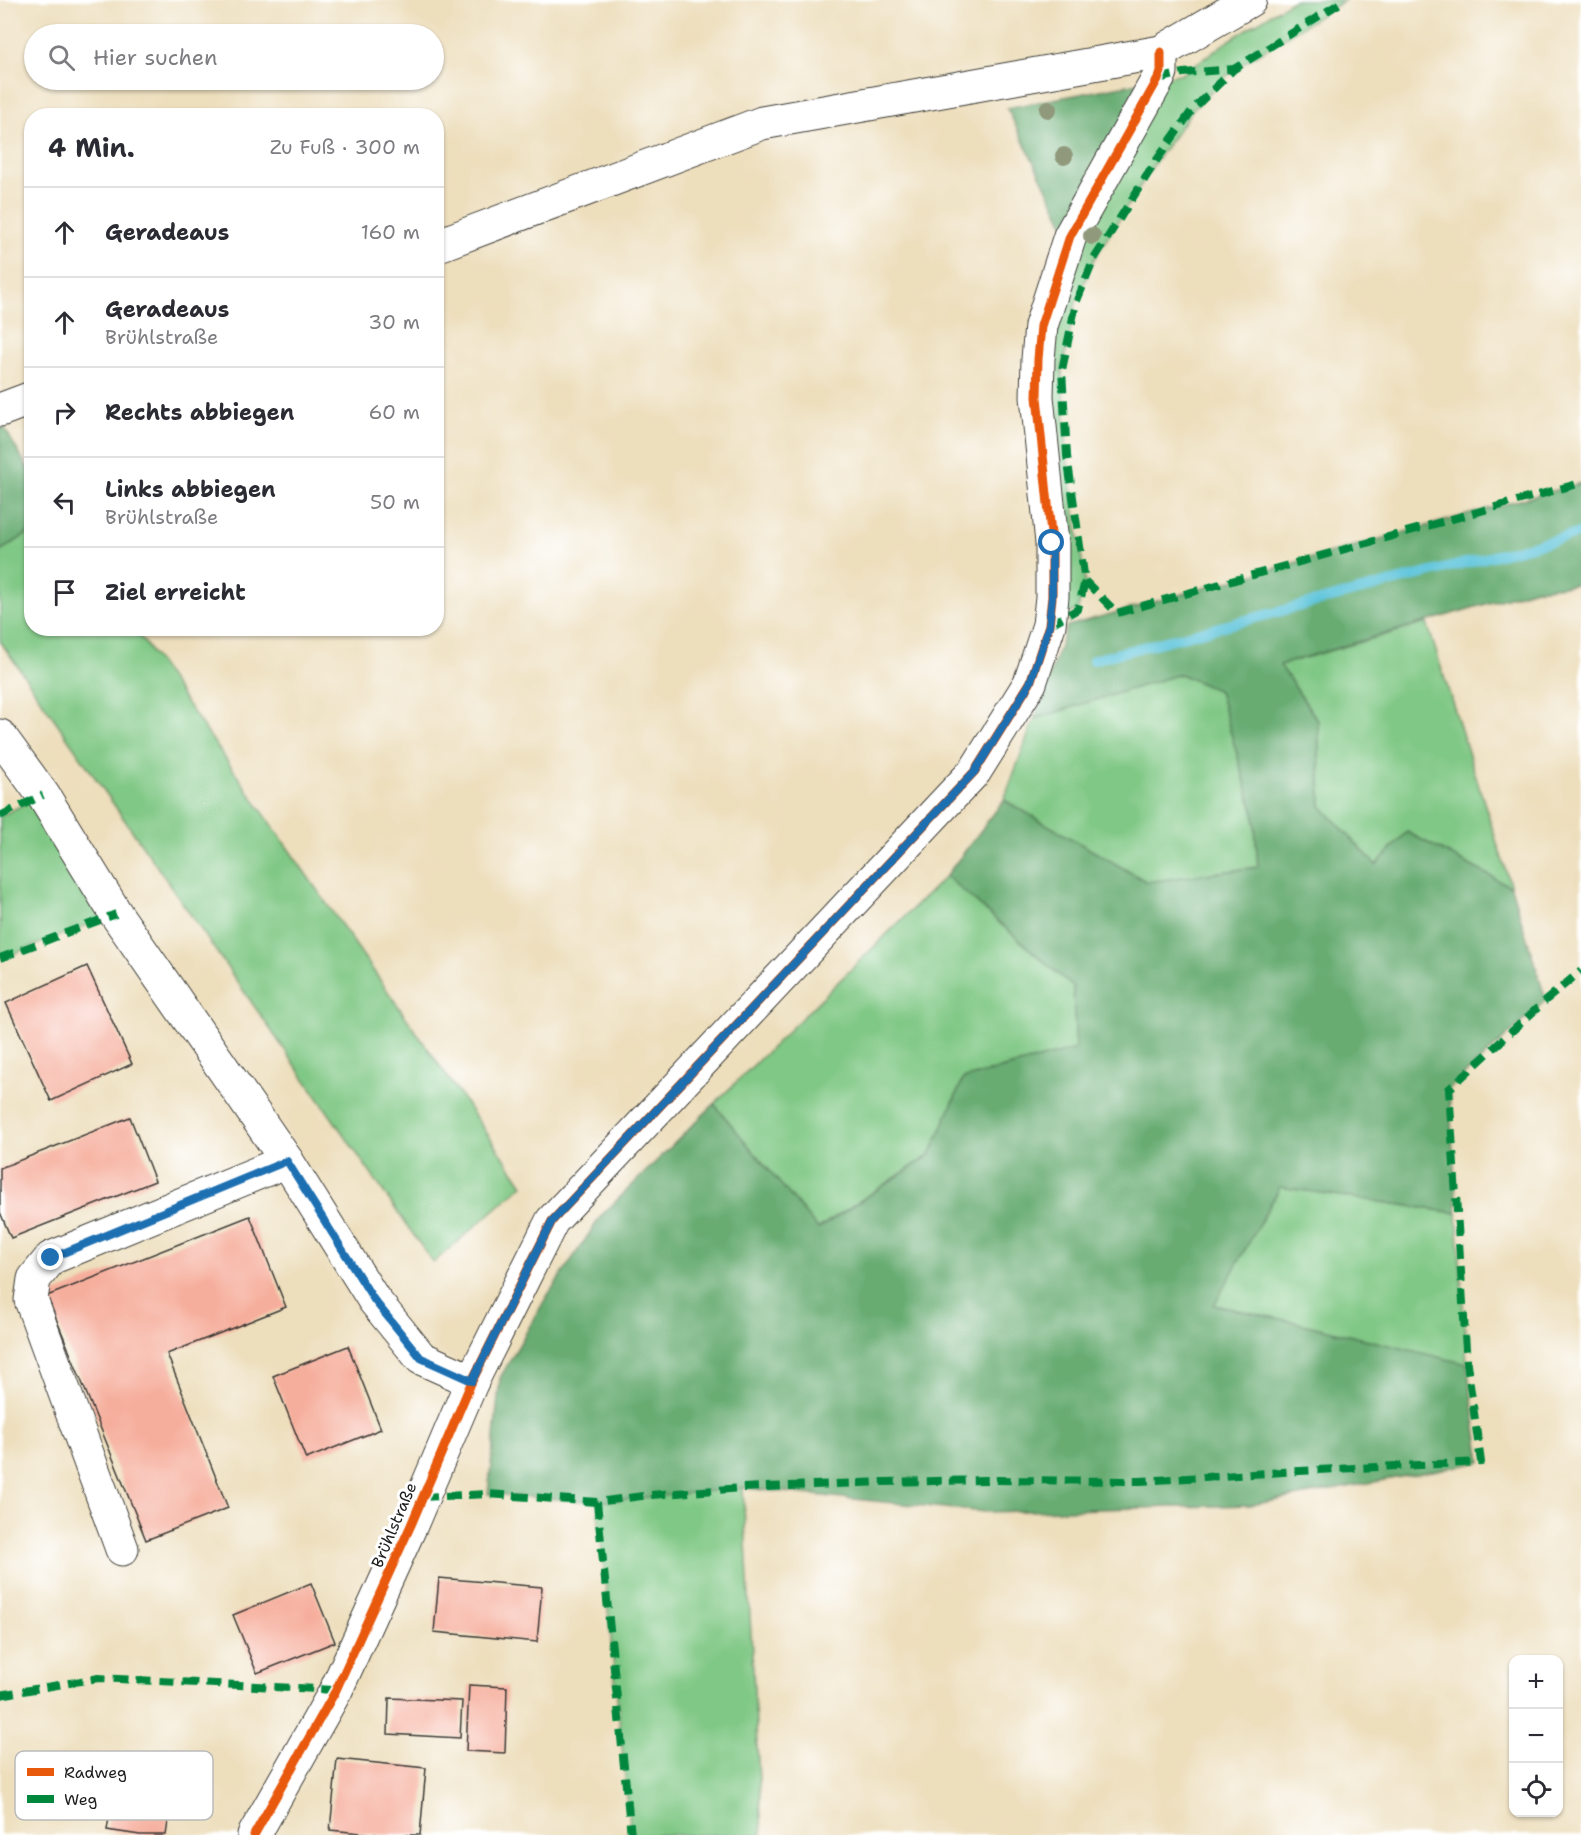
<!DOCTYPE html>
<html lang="de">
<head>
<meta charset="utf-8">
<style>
	:root { --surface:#fff; --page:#f7f7f7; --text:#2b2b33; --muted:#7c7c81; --line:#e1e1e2 }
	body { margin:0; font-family:"Shantell Sans",sans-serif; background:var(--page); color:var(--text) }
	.controls { position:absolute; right:18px; bottom:18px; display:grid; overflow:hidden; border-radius:12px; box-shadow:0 2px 4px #0004 }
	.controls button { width:54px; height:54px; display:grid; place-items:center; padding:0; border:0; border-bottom:2px solid var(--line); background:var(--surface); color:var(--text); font:30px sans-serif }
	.stop { position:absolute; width:18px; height:18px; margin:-14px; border:4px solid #1f6fb2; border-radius:50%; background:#fff }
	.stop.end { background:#1f6fb2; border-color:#fff; box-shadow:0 2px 6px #0008 }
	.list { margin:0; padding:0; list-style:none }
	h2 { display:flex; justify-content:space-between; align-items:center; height:78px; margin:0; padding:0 24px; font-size:26px }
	h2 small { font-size:20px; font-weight:400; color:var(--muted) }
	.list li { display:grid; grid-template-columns:39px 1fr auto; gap:18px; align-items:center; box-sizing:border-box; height:90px; padding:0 24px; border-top:2px solid var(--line) }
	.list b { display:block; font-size:22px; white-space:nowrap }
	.list p { margin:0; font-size:20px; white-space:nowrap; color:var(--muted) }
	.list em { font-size:20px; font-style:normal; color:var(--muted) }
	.icon { flex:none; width:33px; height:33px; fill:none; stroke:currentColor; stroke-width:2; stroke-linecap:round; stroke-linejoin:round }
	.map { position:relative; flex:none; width:1581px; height:1835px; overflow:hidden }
	.search { position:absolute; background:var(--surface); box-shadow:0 2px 4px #0004; left:24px; top:24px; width:420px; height:66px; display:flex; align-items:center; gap:15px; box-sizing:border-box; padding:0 21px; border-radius:33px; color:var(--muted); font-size:22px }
	.panel { position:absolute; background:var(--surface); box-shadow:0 2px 4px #0004; left:24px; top:108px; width:420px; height:528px; border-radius:24px }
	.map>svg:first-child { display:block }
	.green { fill:#80c885; stroke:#4e7250; stroke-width:1.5 }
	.forest { fill:#68ac72; stroke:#426447; stroke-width:1.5 }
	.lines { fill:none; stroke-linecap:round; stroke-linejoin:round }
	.stream { stroke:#5ec5db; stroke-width:10 }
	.building { fill:#f6ae9c }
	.minor-casing { stroke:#3b3934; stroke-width:35 }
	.major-casing { stroke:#3b3934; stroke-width:35 }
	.minor { stroke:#fff; stroke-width:33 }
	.major { stroke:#fff; stroke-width:33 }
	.quiet { stroke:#00873e; stroke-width:8; stroke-dasharray:15 8; stroke-linecap:butt }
	.cycleway-casing { stroke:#fff; stroke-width:13 }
	.cycleway { stroke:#e8590c; stroke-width:9 }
	.tree { fill:#90997b }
	.route { stroke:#1f6fb2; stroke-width:8 }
	.labels { text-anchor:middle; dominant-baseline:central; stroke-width:6; stroke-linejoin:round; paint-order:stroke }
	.street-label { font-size:16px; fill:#1c1c1c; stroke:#fff }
	.key { fill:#fff; stroke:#bbb; stroke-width:1.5 }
	.key-label { font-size:16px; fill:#1c1c1c }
</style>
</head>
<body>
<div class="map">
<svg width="1581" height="1835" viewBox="0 0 1581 1835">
	<rect width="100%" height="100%" fill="#fff"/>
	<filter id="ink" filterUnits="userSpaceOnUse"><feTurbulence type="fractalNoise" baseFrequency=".0167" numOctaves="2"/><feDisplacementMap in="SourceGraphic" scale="12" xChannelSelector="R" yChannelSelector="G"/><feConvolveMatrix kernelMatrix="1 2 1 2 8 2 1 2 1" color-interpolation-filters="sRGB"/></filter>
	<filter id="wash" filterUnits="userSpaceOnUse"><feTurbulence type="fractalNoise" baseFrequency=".008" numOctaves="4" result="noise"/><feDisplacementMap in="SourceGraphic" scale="24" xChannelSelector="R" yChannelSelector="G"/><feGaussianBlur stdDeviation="1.35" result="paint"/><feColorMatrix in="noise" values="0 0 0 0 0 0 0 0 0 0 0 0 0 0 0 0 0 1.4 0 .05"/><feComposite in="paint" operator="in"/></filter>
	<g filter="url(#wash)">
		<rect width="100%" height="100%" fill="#eddebc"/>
		<g class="green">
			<path d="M1293,0H1345L1234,69L1193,109L1156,161L1094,259L1076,303L1062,370L1067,456L1085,581L1078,609L1049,625L1041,326L1158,79L1183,73L1228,41Z"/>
			<path d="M31,531L32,628L135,629L523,1185L433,1263L0,641V551Z"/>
			<path d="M1427,623L1511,887L1407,832L1376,865L1321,806L1318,721L1280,665Z"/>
			<path d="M1180,674L1219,691L1254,814L1258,867L1147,882L1004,800L1034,719Z"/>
			<path d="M43,795L116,914L0,959V816Z"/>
			<path d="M946,876L1073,987L1076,1049L963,1079L930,1155L817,1229L714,1104Z"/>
			<path d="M1280,1187L1457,1213L1467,1364L1290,1321L1214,1305Z"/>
			<path d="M743,1488L762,1835H631L597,1502L650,1495Z"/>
		</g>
		<g class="forest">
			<path d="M1158,79L1070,236L1007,108Z"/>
			<path d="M4,427L31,474L32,531L0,551V429Z"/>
			<path d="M1581,483V584L1536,589L1280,665L1318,721L1321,806L1376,865L1407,832L1511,887L1546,1000L1449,1089L1457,1213L1280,1187L1214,1305L1290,1321L1467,1364L1481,1462L1251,1505L985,1512L743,1488L597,1502L488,1494L500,1378L546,1298L601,1216L714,1104L818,1229L930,1155L963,1079L1076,1049L1073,987L946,876L1004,800L1147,882L1258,867L1254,814L1219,691L1180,674L1034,719L1067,626Z"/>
		</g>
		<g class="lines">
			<path class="stream" d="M1093,660L1581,533"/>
		</g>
		<g id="blocks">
			<g class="building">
				<path d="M87,966L132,1064L51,1101L6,1003Z"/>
				<path d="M130,1117L155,1181L11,1238L0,1212V1168Z"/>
				<path d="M250,1216L286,1307L167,1354L228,1508L146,1540L47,1296Z"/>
				<path d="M348,1346L381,1429L306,1459L273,1376Z"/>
				<path d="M439,1578L542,1587L537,1642L434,1632Z"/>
				<path d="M311,1583L335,1642L257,1673L233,1615Z"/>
				<path d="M469,1685L507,1687L505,1753L466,1751Z"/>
				<path d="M389,1698L462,1701L460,1738L388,1734Z"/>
				<path d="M337,1759L426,1768L420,1835H382L330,1830Z"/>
				<path d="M116,1774L174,1783L166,1835H140L107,1830Z"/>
			</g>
		</g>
	</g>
	<g filter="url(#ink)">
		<use href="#blocks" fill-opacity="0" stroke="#3b3934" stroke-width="1.5"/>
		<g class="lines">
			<g class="minor-casing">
				<g id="minor">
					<path d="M0,736L43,795L116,914L287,1161L374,1300L421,1358L472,1381"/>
					<path d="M122,1549L31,1300L34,1279L51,1258L287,1161"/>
					<path d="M254,1835L336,1690L411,1525L472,1381L552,1221L975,771L1030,683L1049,625L1052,597V543L1037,397L1038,359L1041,326L1070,236L1158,79L1161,72V52"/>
				</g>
			</g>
			<g class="major-casing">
				<g id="major">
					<path d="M436,246L762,123L1161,52L1250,0"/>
					<path d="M0,410L32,398"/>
				</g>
			</g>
			<use href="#minor" class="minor"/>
			<use href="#major" class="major"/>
			<g class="quiet">
				<path d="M1158,79L1183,73L1234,69"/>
				<path d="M1085,581L1117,613L1581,483"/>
				<path d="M1049,625L1078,609L1085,581L1067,456L1062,370L1076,303L1094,259L1156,161L1193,109L1234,69L1345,0"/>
				<path d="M0,816L43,795"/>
				<path d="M0,958L116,914"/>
				<path d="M422,1497L488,1494L597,1502L650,1495L743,1488L883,1482L986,1480L1140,1481L1316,1470L1481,1462L1467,1364L1449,1089L1546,1000L1581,971"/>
				<path d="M597,1502L631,1835"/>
				<path d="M0,1695L98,1678L336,1690"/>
			</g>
			<g class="cycleway-casing">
				<path id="cycleway" d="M254,1835L336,1690L411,1525L472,1381L552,1221L975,771L1030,683L1049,625L1052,597V543L1037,397L1038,359L1041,326L1070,236L1158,79L1161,72V52"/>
			</g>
			<use href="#cycleway" class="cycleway"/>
		</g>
		<g class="tree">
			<circle cx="1048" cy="109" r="9"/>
			<circle cx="1064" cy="156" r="9"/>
			<circle cx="1092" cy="236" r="9"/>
		</g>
	</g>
	<g class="lines" filter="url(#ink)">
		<path class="route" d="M51,1258L287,1161L374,1300L421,1358L472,1381L552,1221L975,771L1030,683L1049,625L1052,597V543"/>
	</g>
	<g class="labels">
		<g class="street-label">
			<text transform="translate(394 1525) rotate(-67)">Brühlstraße</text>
		</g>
	</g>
	<rect x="15" y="1751" width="198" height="69" rx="9" class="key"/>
	<rect x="27" y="1768" width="27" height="8" fill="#e8590c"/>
	<rect x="27" y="1795" width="27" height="8" fill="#00873e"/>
	<g class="key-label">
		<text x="64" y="1778">Radweg</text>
		<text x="64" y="1805">Weg</text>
	</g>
</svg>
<div class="controls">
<button>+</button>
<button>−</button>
<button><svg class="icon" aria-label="locate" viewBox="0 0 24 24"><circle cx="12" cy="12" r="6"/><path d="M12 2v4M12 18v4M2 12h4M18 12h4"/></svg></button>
</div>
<div class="stop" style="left:1052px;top:543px"></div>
<div class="stop end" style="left:51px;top:1258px"></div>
<div class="search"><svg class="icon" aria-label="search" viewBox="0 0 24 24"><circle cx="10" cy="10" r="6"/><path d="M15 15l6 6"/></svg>Hier suchen</div>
<section class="panel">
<h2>4 Min.<small>Zu Fuß · 300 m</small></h2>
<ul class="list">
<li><svg class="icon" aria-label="ahead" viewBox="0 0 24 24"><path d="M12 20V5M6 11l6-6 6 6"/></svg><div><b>Geradeaus</b></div><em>160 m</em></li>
<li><svg class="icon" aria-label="ahead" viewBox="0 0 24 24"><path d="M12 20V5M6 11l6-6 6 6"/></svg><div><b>Geradeaus</b><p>Brühlstraße</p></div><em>30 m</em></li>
<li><svg class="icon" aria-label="right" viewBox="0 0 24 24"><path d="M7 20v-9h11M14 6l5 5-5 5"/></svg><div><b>Rechts abbiegen</b></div><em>60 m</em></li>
<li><svg class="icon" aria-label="left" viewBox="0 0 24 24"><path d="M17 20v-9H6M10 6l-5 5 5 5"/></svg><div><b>Links abbiegen</b><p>Brühlstraße</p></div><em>50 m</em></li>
<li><svg class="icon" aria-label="arrive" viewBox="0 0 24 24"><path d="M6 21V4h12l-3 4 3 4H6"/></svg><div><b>Ziel erreicht</b></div></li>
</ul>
</section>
</div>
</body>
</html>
